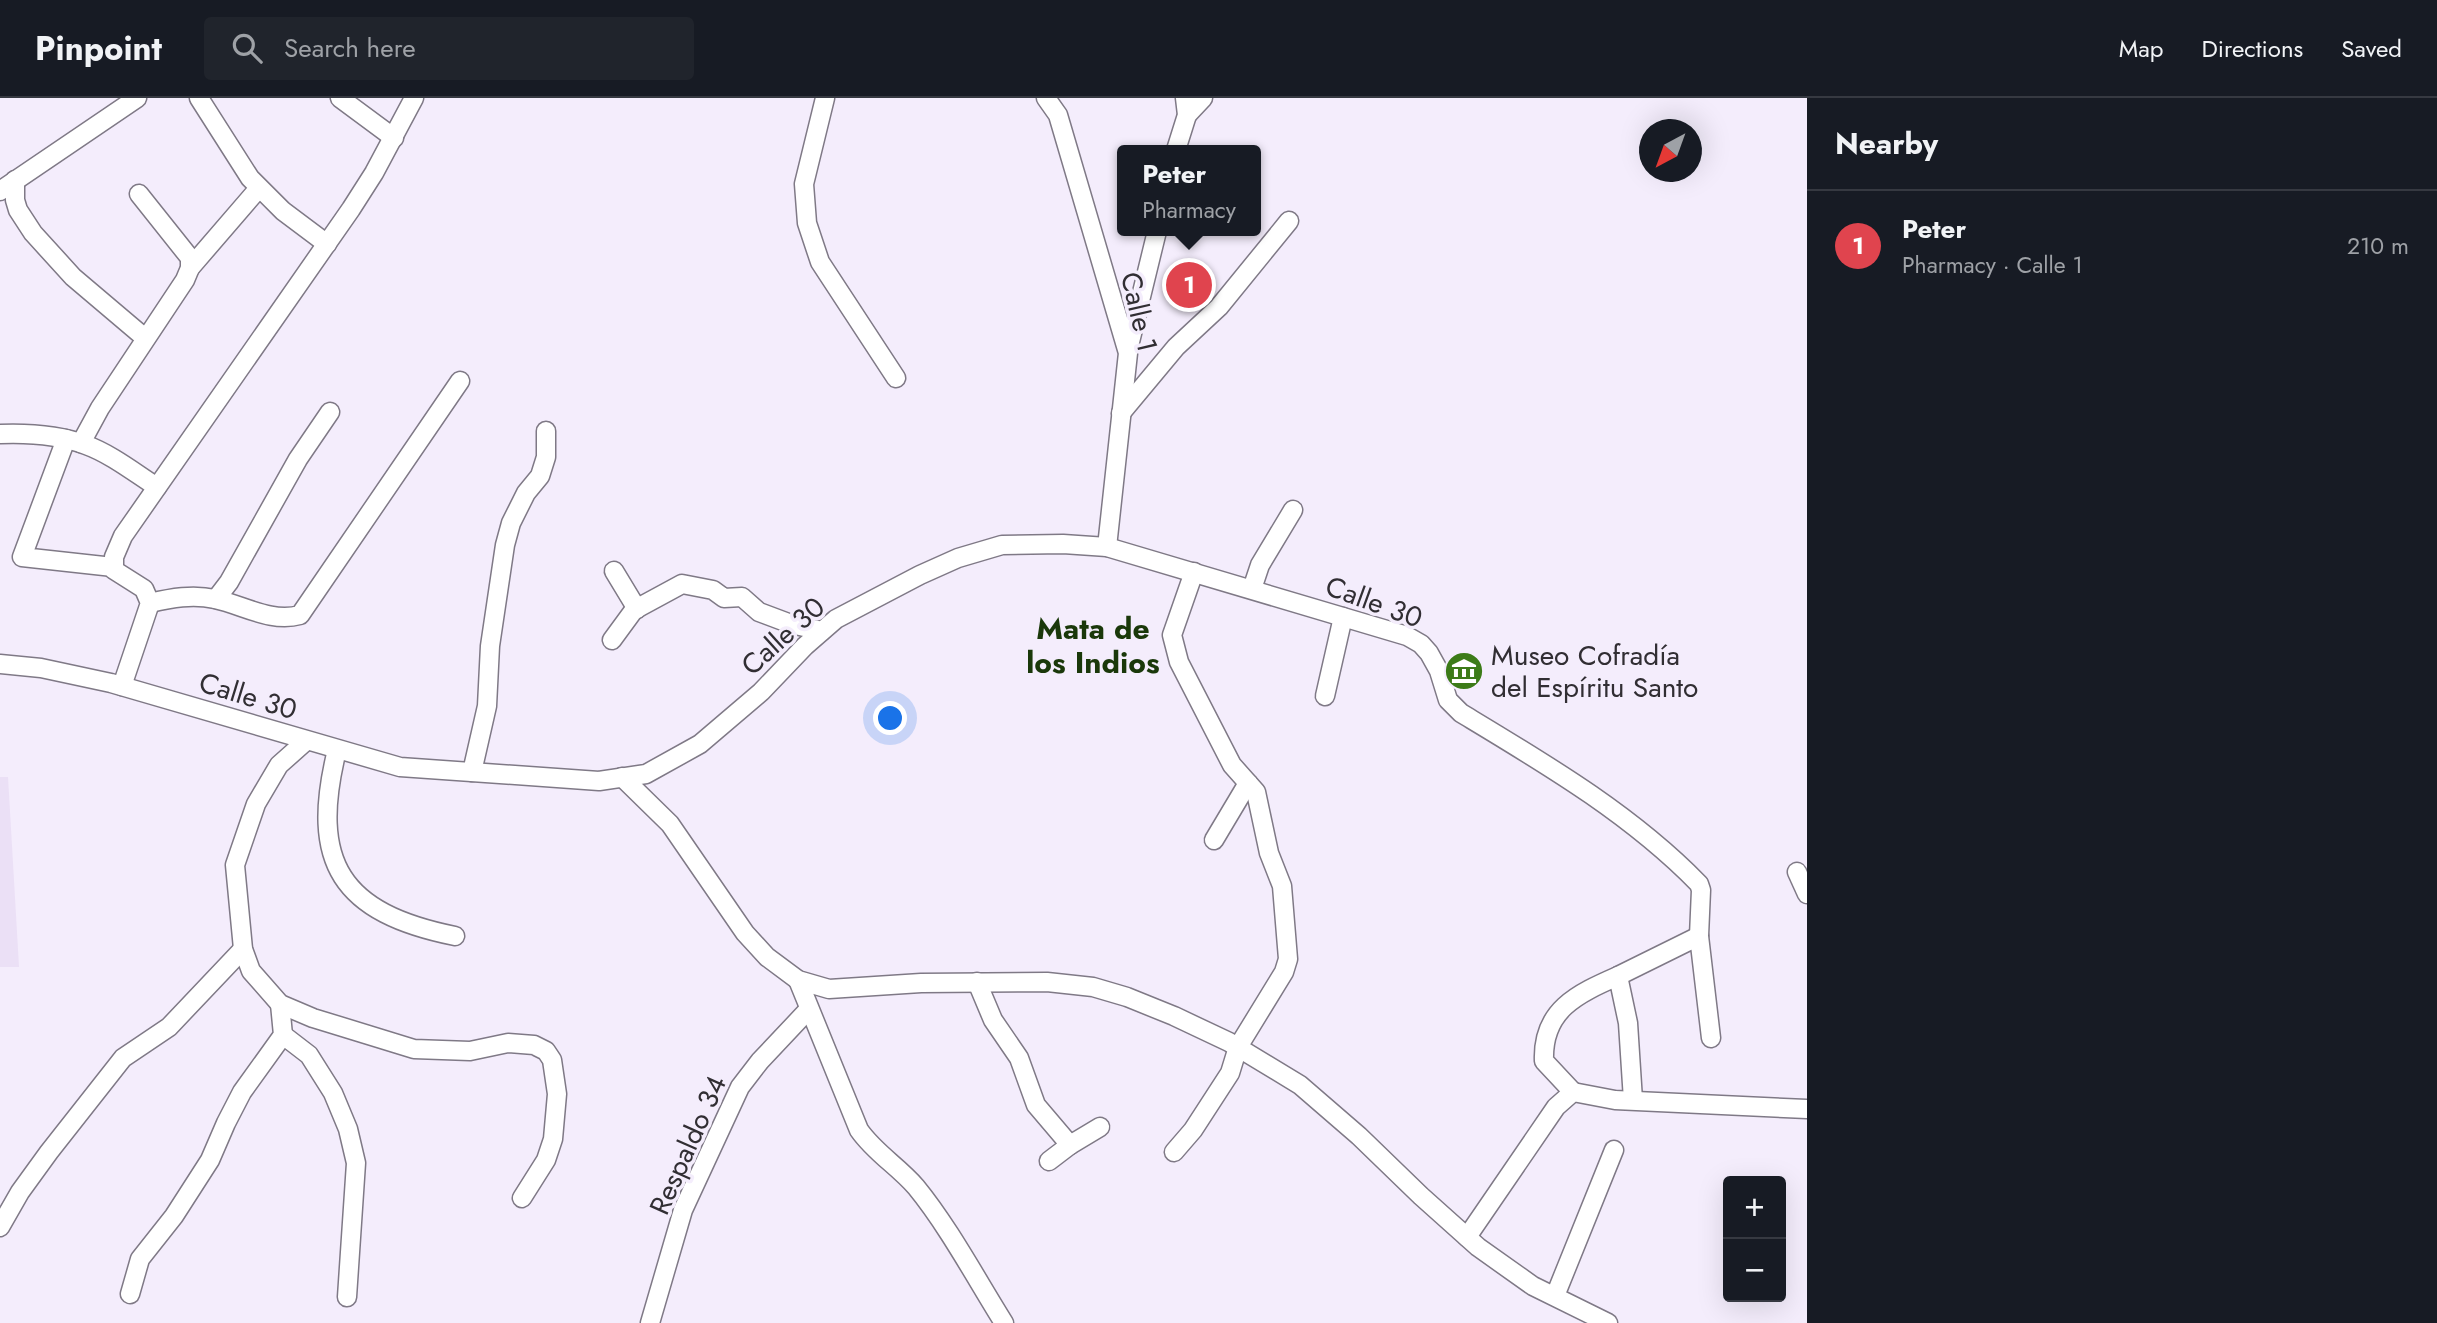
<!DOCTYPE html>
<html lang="en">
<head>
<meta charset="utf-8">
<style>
	:root { --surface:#171b24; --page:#20242c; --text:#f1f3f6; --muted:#9ea1a6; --line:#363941; --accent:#8c9099 }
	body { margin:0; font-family:Jost,sans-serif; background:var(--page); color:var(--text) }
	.controls { position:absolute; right:21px; bottom:21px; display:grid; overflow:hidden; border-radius:7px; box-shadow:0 7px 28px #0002 }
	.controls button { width:63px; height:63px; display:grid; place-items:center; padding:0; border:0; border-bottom:2px solid var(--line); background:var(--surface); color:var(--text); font:35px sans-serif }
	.compass { position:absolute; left:1639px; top:21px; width:63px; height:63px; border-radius:50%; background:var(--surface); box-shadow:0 7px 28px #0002; rotate:221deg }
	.you { position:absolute; left:891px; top:621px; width:24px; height:24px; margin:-18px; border:5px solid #fff; border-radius:50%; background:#1a73e8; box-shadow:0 0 0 10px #1a73e833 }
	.badge { display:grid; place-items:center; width:46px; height:46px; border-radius:50%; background:var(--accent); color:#fff; font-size:23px; font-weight:700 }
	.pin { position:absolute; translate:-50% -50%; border:4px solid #fff; box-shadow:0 2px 7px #0006 }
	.popup { position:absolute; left:1117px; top:47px; width:144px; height:91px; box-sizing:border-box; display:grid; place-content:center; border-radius:7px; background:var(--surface); filter:drop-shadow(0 2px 5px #0005); font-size:23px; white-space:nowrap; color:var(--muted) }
	.popup b { font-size:26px; color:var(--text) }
	.popup::after { content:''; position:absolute; left:50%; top:100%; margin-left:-14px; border:14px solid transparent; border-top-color:var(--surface) }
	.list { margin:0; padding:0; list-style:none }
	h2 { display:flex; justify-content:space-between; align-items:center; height:91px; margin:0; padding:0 28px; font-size:30px }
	h2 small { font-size:23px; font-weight:400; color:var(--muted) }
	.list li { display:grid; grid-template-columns:46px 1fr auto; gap:21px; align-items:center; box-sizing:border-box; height:112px; padding:0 28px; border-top:2px solid var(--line) }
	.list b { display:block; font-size:26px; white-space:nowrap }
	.list p { margin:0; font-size:23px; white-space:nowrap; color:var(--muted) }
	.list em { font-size:23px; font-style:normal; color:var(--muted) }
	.icon { flex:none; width:38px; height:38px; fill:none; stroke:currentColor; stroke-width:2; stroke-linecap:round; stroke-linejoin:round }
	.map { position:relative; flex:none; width:1807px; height:1225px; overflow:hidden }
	header { display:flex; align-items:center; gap:42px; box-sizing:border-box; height:98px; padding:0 35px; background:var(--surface); border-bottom:2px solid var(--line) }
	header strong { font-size:33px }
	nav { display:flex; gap:38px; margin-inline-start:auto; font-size:24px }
	.search { width:490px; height:63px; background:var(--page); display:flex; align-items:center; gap:18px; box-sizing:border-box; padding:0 24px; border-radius:7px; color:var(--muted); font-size:26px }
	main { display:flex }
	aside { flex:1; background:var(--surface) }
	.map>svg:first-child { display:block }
	.built { fill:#ebe0f6 }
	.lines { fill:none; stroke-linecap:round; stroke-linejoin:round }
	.street-casing { stroke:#7f7986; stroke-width:21 }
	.street { stroke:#fff; stroke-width:18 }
	.labels { text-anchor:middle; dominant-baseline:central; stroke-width:7; stroke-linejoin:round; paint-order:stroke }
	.street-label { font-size:28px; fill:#312e33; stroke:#f4edfc }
	.poi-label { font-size:28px; fill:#312e33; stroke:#f4edfc; text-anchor:start }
	.neighbourhood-label { font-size:30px; font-weight:bold; fill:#1a380a; stroke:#f4edfc }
</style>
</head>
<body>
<header>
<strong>Pinpoint</strong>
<div class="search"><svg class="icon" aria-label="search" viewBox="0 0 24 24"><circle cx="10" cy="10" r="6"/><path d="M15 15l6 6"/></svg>Search here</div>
<nav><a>Map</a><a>Directions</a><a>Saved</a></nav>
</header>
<main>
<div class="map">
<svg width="1807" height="1225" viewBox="0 0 1807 1225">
	<rect width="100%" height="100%" fill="#f4edfc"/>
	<path class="built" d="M0,679H8L19,869H0Z"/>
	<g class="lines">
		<g class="street-casing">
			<g id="street">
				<path d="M199,0L250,80L283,113L327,146"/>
				<path d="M340,0L394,40"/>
				<path d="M825,0L804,86L807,125L820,164L896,280"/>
				<path d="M1046,0L1058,17L1128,255L1107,449"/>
				<path d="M1187,17L1203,0"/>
				<path d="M1176,52L1187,17L1185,0"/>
				<path d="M15,82V102L18,112L33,135L73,179L145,240"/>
				<path d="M0,93L137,0"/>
				<path d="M190,170L259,90"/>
				<path d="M1128,252L1157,133"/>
				<path d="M1121,315L1176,249L1219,209L1289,123"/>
				<path d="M0,336C28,335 60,337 86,347C111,356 135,375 157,389"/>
				<path d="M66,341L22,459L113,469"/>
				<path d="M81,345L100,310L185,182L190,170V160L139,96"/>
				<path d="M614,473L637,511"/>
				<path d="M1252,491L1260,467L1293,412"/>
				<path d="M216,501L229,484L298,361L330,314"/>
				<path d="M150,505C171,500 193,496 215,501C243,507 271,525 300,517L460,283"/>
				<path d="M612,542L634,512L682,486L713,492L724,500L742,499L759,514L791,526L822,533"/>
				<path d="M0,566L41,570L111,585L400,669L599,683L646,676L700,646L761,594L805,548L836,521L920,477L958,460L1002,447L1063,446L1107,449L1407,538L1421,546L1429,555L1439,573L1448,602L1461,615C1544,665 1631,716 1699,786L1701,792L1699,838"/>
				<path d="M122,588L150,505L144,491L114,472V459L123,438L351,111L374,75L414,0"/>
				<path d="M1325,598L1343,519"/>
				<path d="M306,643L279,667L256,706L235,767L243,851L251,873L280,906L313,920L414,951L470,953L508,945L534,947L546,953L552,962L557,996L553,1041L546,1062L522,1100"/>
				<path d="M337,652C309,765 341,815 455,838"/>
				<path d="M472,674L487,608L490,548L505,447L511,425L526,395L540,378L546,359V333"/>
				<path d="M622,679L670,726L745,835L767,859L798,882L829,891L921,885L1047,884L1093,889L1127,899L1174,918L1229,944L1300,987L1359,1038L1421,1098L1478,1149L1533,1188L1608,1225"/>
				<path d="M1214,742L1248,685"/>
				<path d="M1797,774L1807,796"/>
				<path d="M1618,878L1699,838L1711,940"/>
				<path d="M798,882L859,1032C875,1055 898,1068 916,1089C948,1128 977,1182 1004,1225"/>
				<path d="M977,884L993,922L1019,960L1036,1007L1070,1047L1049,1063"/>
				<path d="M283,937L309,957L333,995L348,1031L356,1065L347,1199"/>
				<path d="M1573,994L1544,963C1542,912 1577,896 1618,878L1628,925L1633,1002"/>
				<path d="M1070,1047L1100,1029"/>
				<path d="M1174,1054L1193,1032L1230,975L1238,949L1284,874L1288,861L1282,788L1269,755L1256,694L1232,667L1179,564L1172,537L1194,474"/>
				<path d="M0,1129L20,1094L49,1054L123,960L169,929L243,851"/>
				<path d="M1467,1139L1556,1009L1573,994L1615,1002L1807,1011"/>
				<path d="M130,1196L140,1161L174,1118L210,1062L226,1025L242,994L283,937L280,906"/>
				<path d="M1555,1198L1614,1052"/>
				<path d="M650,1225L683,1112L740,989L760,963L809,911"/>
			</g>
		</g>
		<use href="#street" class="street"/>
	</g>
	<defs>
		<g id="museum-disc" transform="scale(2.0125)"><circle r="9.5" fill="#3c7b18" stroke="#f4edfc"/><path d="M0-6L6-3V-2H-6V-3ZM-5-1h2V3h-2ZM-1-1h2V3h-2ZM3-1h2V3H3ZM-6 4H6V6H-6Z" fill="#fff"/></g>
	</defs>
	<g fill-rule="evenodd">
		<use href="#museum-disc" x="1464" y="573"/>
	</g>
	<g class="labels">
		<g class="street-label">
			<text transform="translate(1139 214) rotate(77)">Calle 1</text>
			<text transform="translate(1374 504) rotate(20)">Calle 30</text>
			<text transform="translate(783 538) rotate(-42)">Calle 30</text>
			<text transform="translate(248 598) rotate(17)">Calle 30</text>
			<text transform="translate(688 1047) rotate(-66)">Respaldo 34</text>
		</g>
		<g class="poi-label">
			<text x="1491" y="557">Museo Cofradía<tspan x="1491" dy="32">del Espíritu Santo</tspan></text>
		</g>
		<g class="neighbourhood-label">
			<text x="1093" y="530">Mata de<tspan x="1093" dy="34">los Indios</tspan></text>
		</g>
	</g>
</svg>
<div class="controls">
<button>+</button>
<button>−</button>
</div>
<svg class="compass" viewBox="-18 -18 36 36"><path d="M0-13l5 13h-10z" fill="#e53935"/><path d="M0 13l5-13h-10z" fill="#9ea1a6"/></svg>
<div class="you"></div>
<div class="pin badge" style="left:1189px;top:187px;background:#e0444e">1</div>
<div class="popup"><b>Peter</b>Pharmacy</div>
</div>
<aside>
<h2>Nearby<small></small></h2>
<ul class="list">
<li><span class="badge" style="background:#e0444e">1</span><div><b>Peter</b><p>Pharmacy · Calle 1</p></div><em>210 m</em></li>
</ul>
</aside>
</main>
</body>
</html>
